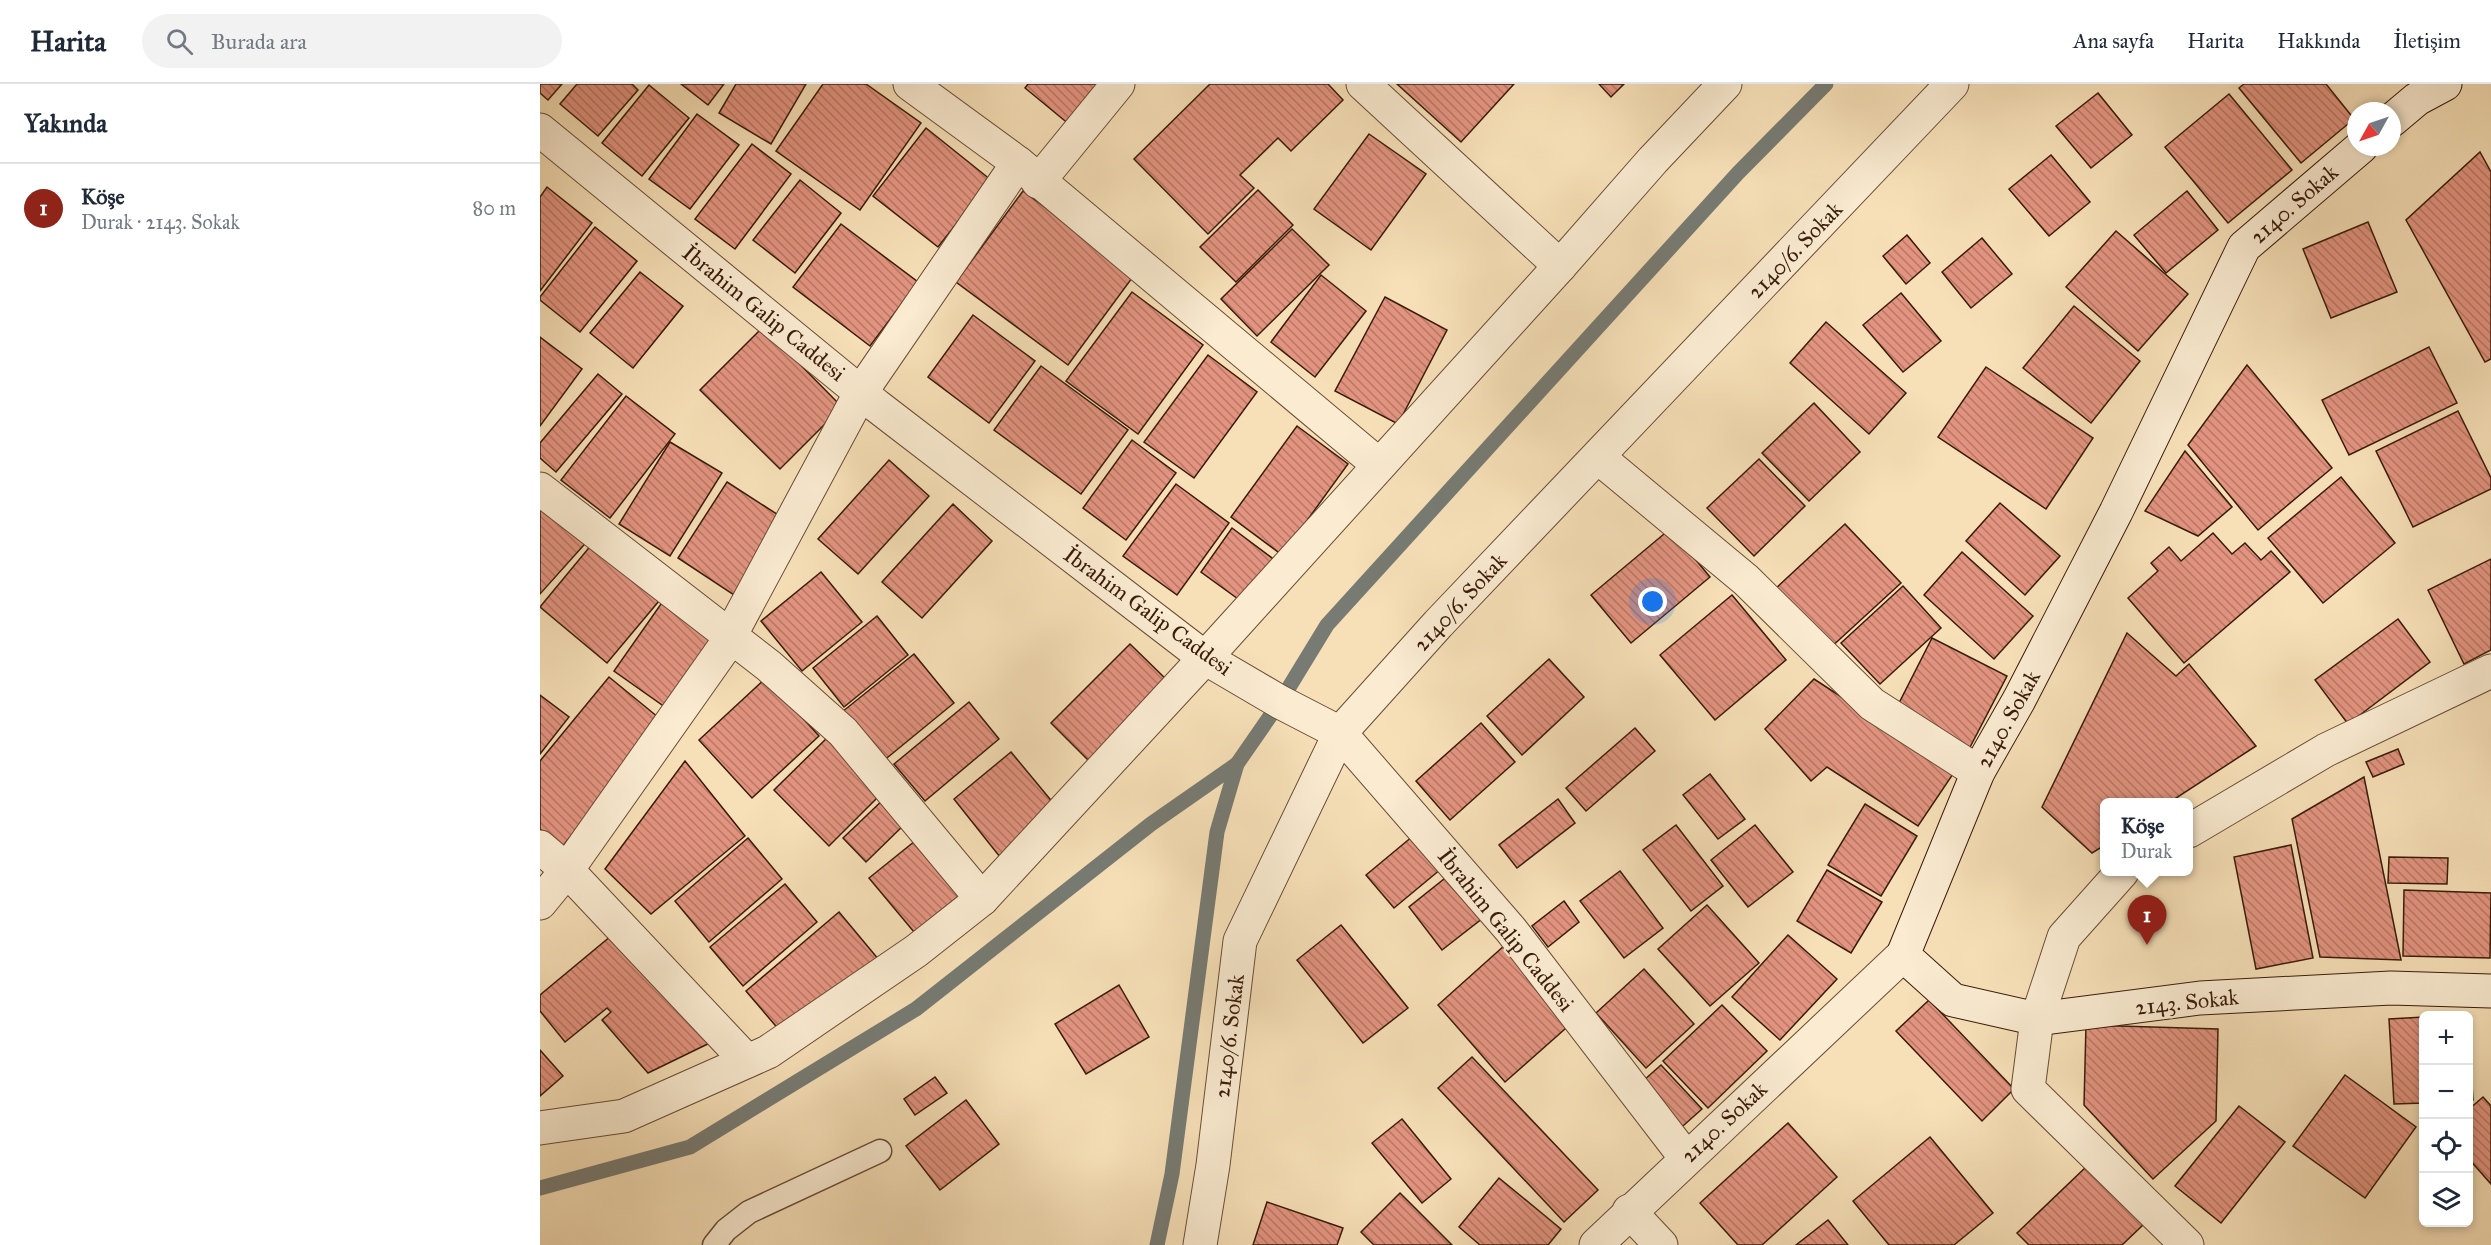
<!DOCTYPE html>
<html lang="tr">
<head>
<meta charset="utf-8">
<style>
	:root { --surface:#fff; --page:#f2f2f3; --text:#1f2937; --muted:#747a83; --line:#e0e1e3; --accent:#8f2418 }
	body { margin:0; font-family:"IM FELL Great Primer",serif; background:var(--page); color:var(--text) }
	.controls { position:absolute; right:18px; bottom:18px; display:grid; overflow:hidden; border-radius:9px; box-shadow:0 3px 9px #0003 }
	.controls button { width:54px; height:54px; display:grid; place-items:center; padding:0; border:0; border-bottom:2px solid var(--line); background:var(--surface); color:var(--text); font:30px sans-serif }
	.compass { position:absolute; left:1807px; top:18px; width:54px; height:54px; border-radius:50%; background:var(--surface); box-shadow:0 3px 9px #0003; rotate:230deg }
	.you { position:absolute; left:1113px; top:518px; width:21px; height:21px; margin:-15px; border:4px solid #fff; border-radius:50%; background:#1a73e8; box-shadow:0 0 0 9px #1a73e833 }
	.badge { display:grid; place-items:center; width:39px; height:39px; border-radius:50%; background:var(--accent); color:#fff; font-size:20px; font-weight:700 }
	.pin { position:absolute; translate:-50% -50px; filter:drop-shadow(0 2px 3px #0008) }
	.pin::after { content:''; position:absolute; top:32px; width:21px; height:18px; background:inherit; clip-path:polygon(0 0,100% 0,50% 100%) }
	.popup { position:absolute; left:1560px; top:714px; width:93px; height:78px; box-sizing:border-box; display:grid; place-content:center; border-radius:9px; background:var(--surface); filter:drop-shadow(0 2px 4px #0005); font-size:20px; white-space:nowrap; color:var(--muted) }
	.popup b { font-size:22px; color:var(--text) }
	.popup::after { content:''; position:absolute; left:50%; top:100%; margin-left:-12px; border:12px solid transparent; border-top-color:var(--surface) }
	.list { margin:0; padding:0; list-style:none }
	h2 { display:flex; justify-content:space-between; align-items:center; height:78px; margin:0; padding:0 24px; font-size:26px }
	h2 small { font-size:20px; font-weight:400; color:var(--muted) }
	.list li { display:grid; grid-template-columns:39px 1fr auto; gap:18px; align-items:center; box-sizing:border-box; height:90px; padding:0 24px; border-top:2px solid var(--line) }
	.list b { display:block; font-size:22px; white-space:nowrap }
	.list p { margin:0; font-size:20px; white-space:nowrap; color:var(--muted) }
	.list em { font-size:20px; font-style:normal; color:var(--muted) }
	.icon { flex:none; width:33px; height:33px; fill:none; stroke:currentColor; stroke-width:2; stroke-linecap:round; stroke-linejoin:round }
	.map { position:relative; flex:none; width:1951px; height:1161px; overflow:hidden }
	header { display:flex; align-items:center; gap:36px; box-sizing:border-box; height:84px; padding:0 30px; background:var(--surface); border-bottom:2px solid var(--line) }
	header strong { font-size:28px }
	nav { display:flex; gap:33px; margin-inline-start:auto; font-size:21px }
	.search { width:420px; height:54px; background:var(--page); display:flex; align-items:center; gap:15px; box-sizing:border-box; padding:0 21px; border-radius:33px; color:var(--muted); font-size:22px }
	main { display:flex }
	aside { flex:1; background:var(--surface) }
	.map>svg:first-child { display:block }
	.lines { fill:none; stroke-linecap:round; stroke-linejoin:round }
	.stream { stroke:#777b73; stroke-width:15 }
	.building { fill:url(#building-back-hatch); stroke:#391b0a; stroke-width:1.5 }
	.service-casing { stroke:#684c36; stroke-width:25 }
	.minor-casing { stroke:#684c36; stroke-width:35 }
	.tertiary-casing { stroke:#684c36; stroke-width:35 }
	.secondary-casing { stroke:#391b0a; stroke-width:35 }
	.service { stroke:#faebd1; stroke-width:22 }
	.minor { stroke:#faebd1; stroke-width:33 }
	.tertiary { stroke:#faebd1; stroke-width:33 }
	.secondary { stroke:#faebd1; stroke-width:33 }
	.labels { text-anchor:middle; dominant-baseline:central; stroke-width:4.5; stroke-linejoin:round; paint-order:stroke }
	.street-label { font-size:22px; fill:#391b0a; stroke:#faebd1 }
</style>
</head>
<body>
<header>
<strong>Harita</strong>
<div class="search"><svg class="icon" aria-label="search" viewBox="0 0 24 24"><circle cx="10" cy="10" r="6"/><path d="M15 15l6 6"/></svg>Burada ara</div>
<nav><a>Ana sayfa</a><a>Harita</a><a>Hakkında</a><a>İletişim</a></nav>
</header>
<main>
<aside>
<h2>Yakında<small></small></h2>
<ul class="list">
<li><span class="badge">1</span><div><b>Köşe</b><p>Durak · 2143. Sokak</p></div><em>80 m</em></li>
</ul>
</aside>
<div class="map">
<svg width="1951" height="1161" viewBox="0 0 1951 1161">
	<defs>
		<pattern id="building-back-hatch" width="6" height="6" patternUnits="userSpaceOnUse" patternTransform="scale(1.5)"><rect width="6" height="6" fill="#e39480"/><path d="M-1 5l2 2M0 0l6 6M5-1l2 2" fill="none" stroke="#b97867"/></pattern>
	</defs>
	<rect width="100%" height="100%" fill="#f7e0b8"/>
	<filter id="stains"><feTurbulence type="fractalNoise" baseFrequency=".00333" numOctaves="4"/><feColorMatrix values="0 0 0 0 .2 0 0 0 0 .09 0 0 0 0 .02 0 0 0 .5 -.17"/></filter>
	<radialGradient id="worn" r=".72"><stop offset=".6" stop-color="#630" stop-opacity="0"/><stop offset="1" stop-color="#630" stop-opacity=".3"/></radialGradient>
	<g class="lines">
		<g class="stream">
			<path d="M0,1104L150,1063L376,925L611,740L697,680"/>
			<path d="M617,1161L632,1090L677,748L697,680L740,618L787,541L1198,89L1286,0"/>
		</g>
	</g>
	<g class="building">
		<path d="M0,0H22L8,16L0,9Z"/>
		<path d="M37,0H92L98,6L58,52L20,20Z"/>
		<path d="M141,0H184L168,21Z"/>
		<path d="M196,0H266L231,60L179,29Z"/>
		<path d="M283,0H326L381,39L320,126L236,67Z"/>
		<path d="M488,0H566L530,41L485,4Z"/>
		<path d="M670,0H788L803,16L751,67L738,54L700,91L714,104L668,150L594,75Z"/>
		<path d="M857,0H974L921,58Z"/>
		<path d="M1059,0H1084L1071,13Z"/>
		<path d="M1704,0H1786L1814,35L1761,79L1699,4Z"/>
		<path d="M109,1L149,34L102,92L62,59Z"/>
		<path d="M1558,9L1592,51L1551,84L1516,42Z"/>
		<path d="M1689,10L1752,86L1688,139L1625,63Z"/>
		<path d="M157,30L199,61L150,125L109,95Z"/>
		<path d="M386,44L451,96L398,163L333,112Z"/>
		<path d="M829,50L886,90L831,166L774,125Z"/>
		<path d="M212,60L251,90L195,165L155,135Z"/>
		<path d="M1940,68L1951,88V275L1945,278L1866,136Z"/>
		<path d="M1511,71L1550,118L1509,152L1469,105Z"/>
		<path d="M260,96L301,129L255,189L213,156Z"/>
		<path d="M7,103L52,139L0,207V113Z"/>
		<path d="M718,106L753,141L696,198L660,163Z"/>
		<path d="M483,107L595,190L528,281L416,198Z"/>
		<path d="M1647,107L1678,146L1626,189L1594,151Z"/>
		<path d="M1828,138L1857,208L1791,234L1763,165Z"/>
		<path d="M301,140L378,198L330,262L253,203Z"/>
		<path d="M55,143L97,177L40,248L0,216V213Z"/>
		<path d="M752,145L789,181L717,252L681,215Z"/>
		<path d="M1576,147L1648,210L1598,267L1526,203Z"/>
		<path d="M1367,151L1390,179L1366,200L1343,172Z"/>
		<path d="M1442,154L1472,190L1431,224L1402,188Z"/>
		<path d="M100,188L143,222L93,284L50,249Z"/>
		<path d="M781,191L826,227L775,293L731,258Z"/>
		<path d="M592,208L663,261L598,350L526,297Z"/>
		<path d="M1361,209L1401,257L1363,288L1323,241Z"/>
		<path d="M845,213L907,246L858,340L795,307Z"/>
		<path d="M1534,222L1600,277L1551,339L1483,284Z"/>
		<path d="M433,231L495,277L449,339L388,293Z"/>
		<path d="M1286,238L1366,309L1329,350L1250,279Z"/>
		<path d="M223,243L302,323L240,385L160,306Z"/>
		<path d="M0,253L42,285L0,342Z"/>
		<path d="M1889,263L1917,319L1809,371L1782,316Z"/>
		<path d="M668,271L717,308L654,394L604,358Z"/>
		<path d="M1707,281L1792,384L1718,446L1648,361Z"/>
		<path d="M501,282L588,346L541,410L454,346Z"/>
		<path d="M1446,283L1553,354L1506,425L1398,353Z"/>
		<path d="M58,290L82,310L16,388L0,374V359Z"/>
		<path d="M86,312L135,350L70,434L21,396Z"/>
		<path d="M1274,319L1320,368L1269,417L1222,369Z"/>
		<path d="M1918,327L1951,394V405L1873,443L1836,367Z"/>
		<path d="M757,342L808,380L742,471L691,433Z"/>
		<path d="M592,356L636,389L586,456L543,424Z"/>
		<path d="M130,358L182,389L130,472L79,440Z"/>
		<path d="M1645,367L1692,423L1658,452L1605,427Z"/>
		<path d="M1219,375L1265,422L1214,472L1167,424Z"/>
		<path d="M349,376L389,412L318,490L278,455Z"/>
		<path d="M1801,393L1855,459L1783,519L1728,454Z"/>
		<path d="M187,398L243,434L194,511L138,474Z"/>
		<path d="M636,400L689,439L637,511L583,472Z"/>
		<path d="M0,407L51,453L0,510Z"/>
		<path d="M1460,419L1520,472L1485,511L1426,457Z"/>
		<path d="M413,420L452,457L382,534L342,498Z"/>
		<path d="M1305,440L1361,499L1288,566L1233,507Z"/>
		<path d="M692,444L736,477L705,520L661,488Z"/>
		<path d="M1130,445L1170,493L1091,559L1051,511Z"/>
		<path d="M1673,449L1692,470L1705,459L1721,476L1731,467L1750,488L1644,579L1588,514L1618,487L1611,479L1629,463L1641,477Z"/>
		<path d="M57,454L124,511L67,579L0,523Z"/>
		<path d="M1422,468L1493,532L1454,575L1384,511Z"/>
		<path d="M1951,475V566L1924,580L1888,506Z"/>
		<path d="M281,488L322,538L262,587L221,537Z"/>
		<path d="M1363,502L1401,544L1340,600L1301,559Z"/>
		<path d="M128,510L186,551L132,628L74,587Z"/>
		<path d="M1192,511L1246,576L1175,636L1120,571Z"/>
		<path d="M337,532L368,571L304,623L273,584Z"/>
		<path d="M1858,535L1890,578L1808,640L1775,596Z"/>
		<path d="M1587,549L1636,592L1649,580L1716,662L1630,718H1565V761L1552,769L1502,723Z"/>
		<path d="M1392,554L1467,592L1428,667L1354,629Z"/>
		<path d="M590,560L631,600L551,679L511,639Z"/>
		<path d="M374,570L414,619L342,678L302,628Z"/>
		<path d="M1009,575L1044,613L982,671L947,632Z"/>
		<path d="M69,593L124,638L22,763L0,745V677Z"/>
		<path d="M226,594L279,652L212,714L159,656Z"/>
		<path d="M1274,595L1415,687L1378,742L1287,683L1271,697L1225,645Z"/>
		<path d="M0,611L29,633L0,670Z"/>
		<path d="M429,618L459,655L385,717L354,680Z"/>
		<path d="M941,639L975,678L910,736L876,697Z"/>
		<path d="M1095,644L1115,667L1046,727L1026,704Z"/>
		<path d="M291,650L346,705L289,762L234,706Z"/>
		<path d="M1858,665L1864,680L1833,693L1826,678Z"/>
		<path d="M471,668L519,726L460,773L414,715Z"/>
		<path d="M145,677L205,752L111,830L65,785Z"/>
		<path d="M1170,690L1205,735L1178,755L1143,711Z"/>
		<path d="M1824,693L1861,876L1780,873L1752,735Z"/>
		<path d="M347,712L370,735L326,778L303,754Z"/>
		<path d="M1018,715L1035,739L977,784L959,761Z"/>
		<path d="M1325,720L1377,752L1341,812L1288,781Z"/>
		<path d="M1136,741L1183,802L1151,827L1103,766Z"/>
		<path d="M1215,741L1253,788L1208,823L1171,776Z"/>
		<path d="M879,747L907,780L854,824L826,791Z"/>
		<path d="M380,753L425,807L374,848L329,794Z"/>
		<path d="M208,754L242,795L169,858L135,817Z"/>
		<path d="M1751,761L1773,874L1716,885L1694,773Z"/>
		<path d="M1849,773L1908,774L1907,800L1848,799Z"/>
		<path d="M1287,786L1342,818L1311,869L1257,837Z"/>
		<path d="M914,787L948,830L902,866L869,823Z"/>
		<path d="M1080,787L1123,844L1084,874L1040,817Z"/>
		<path d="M245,800L277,838L203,902L170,863Z"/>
		<path d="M1864,806L1951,809L1950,874L1863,872Z"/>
		<path d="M1024,817L1039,838L1008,863L992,842Z"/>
		<path d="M1167,821L1219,879L1170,922L1118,865Z"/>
		<path d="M299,828L339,876L246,954L206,907Z"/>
		<path d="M801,841L868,924L823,959L757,876Z"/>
		<path d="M1248,851L1297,895L1240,956L1192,913Z"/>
		<path d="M71,852L178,955L108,989L62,936L71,928L67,924L25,958L0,927V911Z"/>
		<path d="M965,861L1034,937L965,998L898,921Z"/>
		<path d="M1104,885L1154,940L1106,984L1056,929Z"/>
		<path d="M579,901L609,953L546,990L515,940Z"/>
		<path d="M1389,916L1474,1005L1442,1037L1356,947Z"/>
		<path d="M1182,921L1227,967L1168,1024L1123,977Z"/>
		<path d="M1884,933V1019L1854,1020L1849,935Z"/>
		<path d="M1928,940L1933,1016H1928Z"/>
		<path d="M1546,941L1678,945L1676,1037L1613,1095L1544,1021Z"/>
		<path d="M0,966L23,992L0,1012Z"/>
		<path d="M932,973L1058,1106L1024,1138L898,1004Z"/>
		<path d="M1121,981L1162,1025L1135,1049L1095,1004Z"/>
		<path d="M1805,991L1876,1043L1825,1114L1753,1062Z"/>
		<path d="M395,993L407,1009L375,1031L364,1015Z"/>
		<path d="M1943,1013L1951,1022V1100L1928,1074V1026Z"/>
		<path d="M426,1016L459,1060L400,1106L366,1062Z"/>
		<path d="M1699,1022L1745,1058L1681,1139L1635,1102Z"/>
		<path d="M862,1035L911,1095L882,1119L832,1059Z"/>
		<path d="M1248,1039L1297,1093L1222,1161H1198L1160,1119Z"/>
		<path d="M1390,1053L1453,1129L1414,1161H1349L1313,1117Z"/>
		<path d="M1547,1082L1604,1140L1582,1161H1489L1477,1149Z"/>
		<path d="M959,1094L1021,1145L1008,1161H940L919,1143Z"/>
		<path d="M860,1109L912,1161H834L821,1148Z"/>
		<path d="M727,1118L803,1144L797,1161H713Z"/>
		<path d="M1288,1136L1308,1161H1256Z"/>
	</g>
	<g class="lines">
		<g class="service-casing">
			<path id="service" d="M174,1161L186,1146L209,1128L340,1067"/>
		</g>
		<g class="minor-casing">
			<g id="minor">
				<path d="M823,0L1020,182"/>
				<path d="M478,79L839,381"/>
				<path d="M498,98L578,0"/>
				<path d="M1058,373L1206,496L1332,620L1438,688"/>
				<path d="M0,405L229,582L303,648L442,815"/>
				<path d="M1649,747L1786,666L1951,587"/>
				<path d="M0,763L27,786L207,977"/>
				<path d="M1582,788L1524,853L1497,935L1488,1005L1647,1161"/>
				<path d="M0,819L27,786L183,565L321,308L478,79L370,0"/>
				<path d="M0,1044L84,1032L228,968L376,867L442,815L665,574L1020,182L1113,76L1185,0"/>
				<path d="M1089,1127L1121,1161"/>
				<path d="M660,1161L673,1081L700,857L800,649L898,540L1412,0"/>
			</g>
		</g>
		<g class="tertiary-casing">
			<g id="tertiary">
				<path d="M0,46L337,322L665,574L740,618L800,649L971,846L1146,1074"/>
				<path d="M1056,1161L1363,871"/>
			</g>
		</g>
		<g class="secondary-casing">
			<g id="secondary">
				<path d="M1852,36L1877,15L1905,0"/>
				<path d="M1821,63L1704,163L1576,428L1479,616L1438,688L1363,871L1413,916L1497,935L1660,914L1851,904L1951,907"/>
			</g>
		</g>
		<use href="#service" class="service"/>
		<use href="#minor" class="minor"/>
		<use href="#tertiary" class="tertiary"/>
		<use href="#secondary" class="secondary"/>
	</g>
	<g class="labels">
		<g class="street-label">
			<text transform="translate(1754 120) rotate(-41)">2140. Sokak</text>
			<text transform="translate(1255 166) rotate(-46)">2140/6. Sokak</text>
			<text transform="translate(224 229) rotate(39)">İbrahim Galip Caddesi</text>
			<text transform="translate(920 518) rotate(-47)">2140/6. Sokak</text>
			<text transform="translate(608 527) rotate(36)">İbrahim Galip Caddesi</text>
			<text transform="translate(1468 635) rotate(-61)">2140. Sokak</text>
			<text transform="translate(966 846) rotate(51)">İbrahim Galip Caddesi</text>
			<text transform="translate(1647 918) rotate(-6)">2143. Sokak</text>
			<text transform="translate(689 952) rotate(-83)">2140/6. Sokak</text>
			<text transform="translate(1184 1038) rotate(-43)">2140. Sokak</text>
		</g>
	</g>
	<rect width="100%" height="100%" filter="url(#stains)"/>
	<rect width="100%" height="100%" fill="url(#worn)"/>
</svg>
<div class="controls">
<button>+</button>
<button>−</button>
<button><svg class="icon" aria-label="locate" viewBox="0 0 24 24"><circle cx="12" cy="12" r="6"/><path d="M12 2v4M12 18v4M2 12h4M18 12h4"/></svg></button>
<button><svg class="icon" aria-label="layers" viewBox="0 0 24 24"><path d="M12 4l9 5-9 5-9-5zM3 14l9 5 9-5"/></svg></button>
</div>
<svg class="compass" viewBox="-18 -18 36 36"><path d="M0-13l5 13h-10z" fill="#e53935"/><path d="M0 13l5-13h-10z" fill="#747a83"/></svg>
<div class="you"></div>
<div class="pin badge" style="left:1607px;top:861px">1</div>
<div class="popup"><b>Köşe</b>Durak</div>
</div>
</main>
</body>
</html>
